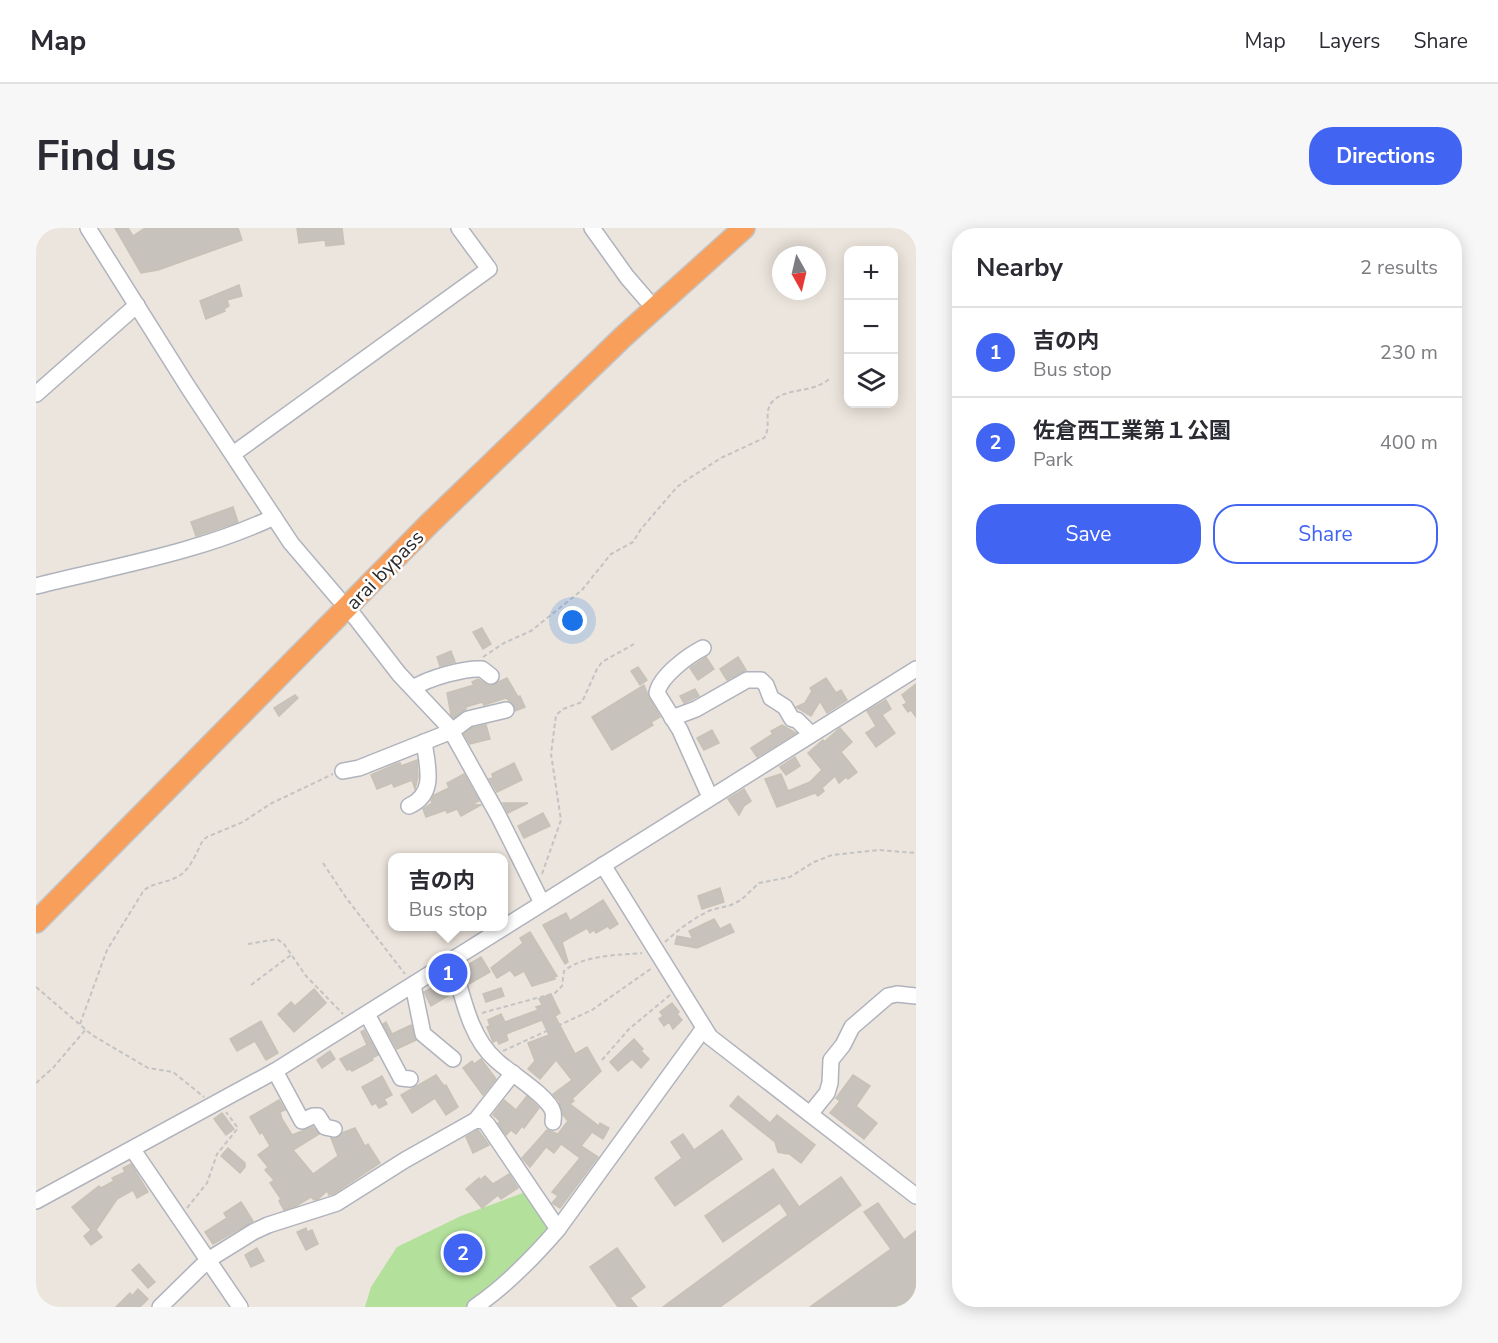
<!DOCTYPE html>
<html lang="en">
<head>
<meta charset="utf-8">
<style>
	:root { --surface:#fff; --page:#f7f7f7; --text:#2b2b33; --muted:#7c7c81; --line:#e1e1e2; --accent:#4264f3 }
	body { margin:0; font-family:"Nunito Sans","Noto Sans JP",sans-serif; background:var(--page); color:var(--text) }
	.controls { position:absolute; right:18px; top:18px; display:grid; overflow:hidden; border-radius:12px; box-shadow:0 3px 15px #0003 }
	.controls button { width:54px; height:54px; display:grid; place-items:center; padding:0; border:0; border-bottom:2px solid var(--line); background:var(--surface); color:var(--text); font:30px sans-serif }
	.compass { position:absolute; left:736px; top:18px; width:54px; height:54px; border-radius:50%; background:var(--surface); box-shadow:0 3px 15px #0003; rotate:172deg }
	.you { position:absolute; left:537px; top:393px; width:21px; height:21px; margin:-15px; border:4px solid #fff; border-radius:50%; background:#1a73e8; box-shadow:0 0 0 9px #1a73e833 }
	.badge { display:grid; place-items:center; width:39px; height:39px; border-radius:50%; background:var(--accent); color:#fff; font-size:20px; font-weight:700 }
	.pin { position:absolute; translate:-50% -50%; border:3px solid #fff; box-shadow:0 2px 6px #0006 }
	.popup { position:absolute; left:352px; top:625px; width:120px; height:78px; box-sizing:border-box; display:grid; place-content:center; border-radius:12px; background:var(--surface); filter:drop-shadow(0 2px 4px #0005); font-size:20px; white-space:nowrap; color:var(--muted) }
	.popup b { font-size:22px; color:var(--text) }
	.popup::after { content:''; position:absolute; left:50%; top:100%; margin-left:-12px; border:12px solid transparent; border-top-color:var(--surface) }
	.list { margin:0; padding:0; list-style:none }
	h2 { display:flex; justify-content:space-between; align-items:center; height:78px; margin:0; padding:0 24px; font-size:26px }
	h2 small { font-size:20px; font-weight:400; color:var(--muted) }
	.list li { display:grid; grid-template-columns:39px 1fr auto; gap:18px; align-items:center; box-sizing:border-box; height:90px; padding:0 24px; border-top:2px solid var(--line) }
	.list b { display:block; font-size:22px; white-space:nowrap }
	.list p { margin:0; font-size:20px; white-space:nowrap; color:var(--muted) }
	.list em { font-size:20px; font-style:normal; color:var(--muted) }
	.actions { display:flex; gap:12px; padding:18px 24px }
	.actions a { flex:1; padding:14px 0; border:2px solid var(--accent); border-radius:24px; text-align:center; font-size:21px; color:var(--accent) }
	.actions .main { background:var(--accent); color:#fff }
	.icon { flex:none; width:33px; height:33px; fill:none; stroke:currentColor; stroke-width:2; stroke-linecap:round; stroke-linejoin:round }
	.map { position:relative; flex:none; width:880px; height:1079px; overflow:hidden; border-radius:24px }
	header { display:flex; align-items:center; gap:36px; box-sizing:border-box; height:84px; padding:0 30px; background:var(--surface); border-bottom:2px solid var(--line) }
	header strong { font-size:28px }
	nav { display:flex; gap:33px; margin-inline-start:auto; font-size:21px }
	.intro { display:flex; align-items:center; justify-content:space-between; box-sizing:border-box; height:144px; padding:0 36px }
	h1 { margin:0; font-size:42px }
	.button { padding:15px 27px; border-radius:24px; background:var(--accent); color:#fff; font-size:21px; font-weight:700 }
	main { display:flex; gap:36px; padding:0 36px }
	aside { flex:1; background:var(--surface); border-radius:24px; box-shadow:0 3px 15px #0003 }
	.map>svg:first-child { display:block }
	.green { fill:#b3e09b }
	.building { fill:#c7c2bc; stroke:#c7c1b6; stroke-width:1.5 }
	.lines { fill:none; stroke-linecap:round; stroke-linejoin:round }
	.minor-casing { stroke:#b0b3bd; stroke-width:18 }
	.highway-casing { stroke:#c3c3c3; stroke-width:24 }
	.path { stroke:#c3c3c3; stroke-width:2; stroke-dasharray:4.5 3; stroke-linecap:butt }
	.minor { stroke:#fff; stroke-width:15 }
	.highway { stroke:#f89f5b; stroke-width:21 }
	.labels { text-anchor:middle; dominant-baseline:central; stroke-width:5; stroke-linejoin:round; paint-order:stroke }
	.street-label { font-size:20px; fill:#2a2a2a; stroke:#fff }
</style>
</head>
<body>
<header>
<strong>Map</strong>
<nav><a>Map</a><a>Layers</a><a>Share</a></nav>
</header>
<div class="intro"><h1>Find us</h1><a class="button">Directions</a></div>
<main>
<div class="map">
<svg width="880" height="1079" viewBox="0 0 880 1079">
	<rect width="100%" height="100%" fill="#ece5dd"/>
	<path class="green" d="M492,963L518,1000L434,1079H329L335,1059L361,1019L425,988Z"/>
	<g class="building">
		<path d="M79,0H92L97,8L109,0H202L206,12L122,42L105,45Z"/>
		<path d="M261,0H306L308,16L290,18L289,12L263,15Z"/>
		<path d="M203,57L206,68L191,72L193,78L188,81L189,83L170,91L164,73Z"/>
		<path d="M197,279L202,294L160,308L155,294Z"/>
		<path d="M446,400L455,416L447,421L437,404Z"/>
		<path d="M415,423L419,434L404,438L401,429Z"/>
		<path d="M670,429L678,441L662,452L654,440Z"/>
		<path d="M702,429L710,442L691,452L684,441Z"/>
		<path d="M602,439L611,452L604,457L595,443Z"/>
		<path d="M471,450L482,469L484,468L489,479L479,483L477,476L470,470L448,477L446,474L430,479V481L418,490L415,487L411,465L438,457L436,454L442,451L454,458Z"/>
		<path d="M790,450L800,465L805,462L811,472L791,485L784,473L775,488L760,479L769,475L776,463L774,460Z"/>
		<path d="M880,456V489L875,482L872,484L867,477L871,475L866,467Z"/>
		<path d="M608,457L613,470L624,489L615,494L617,497L576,522L556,489Z"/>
		<path d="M659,461L663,468L648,475L644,468Z"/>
		<path d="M259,467L262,470L243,488L238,480Z"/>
		<path d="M850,472L855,481L846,487L859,505L840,519L830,505L840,498L831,483Z"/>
		<path d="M450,497L454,511L434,516L428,506L436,500Z"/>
		<path d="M746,497L760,505L721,529L715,520L737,506L735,503Z"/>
		<path d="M804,500L816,514L805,524L821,544L812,551L810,549L803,555L799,548L786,560L788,563L782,568L779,565L741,579L729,551L745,546L752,563L774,554L786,542L772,525L787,512L788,514Z"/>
		<path d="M676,502L683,515L668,522L661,510Z"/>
		<path d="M759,529L764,538L750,547L744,539Z"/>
		<path d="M381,532L382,549L379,561L376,552L358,559L356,555L341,561L335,547L360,536L364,535L365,538Z"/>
		<path d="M478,535L486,552L461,564L453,551L457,550L456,546Z"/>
		<path d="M428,546L443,573L436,576L445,577L425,588L421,581L411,585L410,582L390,589L387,581L396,575L395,573L398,567L413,560L411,555Z"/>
		<path d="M708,561L715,573L708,578L703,587L692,571Z"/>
		<path d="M467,575H492L472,585Z"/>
		<path d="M507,585L514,598L488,610L482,598Z"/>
		<path d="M684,660L688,674L666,681L662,668Z"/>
		<path d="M567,672L582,696L574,701L572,698L560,705L558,702L554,705L551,700L526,714L532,734L529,736L507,697L530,685L534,693Z"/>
		<path d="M678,691L684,701L694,696L698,704L661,720L639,716L641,708L657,711L653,703Z"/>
		<path d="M494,704L521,748L518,749L519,751L496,758L488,743L479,748L474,742L461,750L455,740L487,715L484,710Z"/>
		<path d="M445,729L454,744L433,756L428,739Z"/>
		<path d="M411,751L415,766L395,778L388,764Z"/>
		<path d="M465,760L468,768L450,774L447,766Z"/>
		<path d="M278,761L290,775L258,804L242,786L255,774L259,778Z"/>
		<path d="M515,766L524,785L519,788L539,826L551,819L565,843L536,871L538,873L534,876L563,898L564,895L573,900L567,911L556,904L545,918L562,929L524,980L516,975L522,968L516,964L544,930L525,916L518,925L510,919L494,939L486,930L511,902L522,906L532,893L527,887L523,873L517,866L536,852L520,832L504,851L492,841L499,833L492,815L513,807L506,792L470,806L472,812L463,816L461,812L457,814L451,799L454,798L452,792L465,786L469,794L502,782L500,779L506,777L503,771Z"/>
		<path d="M636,775L643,784L641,786L646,792L637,801L633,794L628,798L623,791L627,788L624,784Z"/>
		<path d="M225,793L242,825L230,832L219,813L201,823L194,811Z"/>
		<path d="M350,794L356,806L375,797L380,812L361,821L347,796Z"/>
		<path d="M328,802L342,827L336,830L337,832L316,843L314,841L311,842L304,831L331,817L325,804Z"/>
		<path d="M598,811L607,821L605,823L613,831L605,840L596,831L582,843L574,834Z"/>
		<path d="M294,823L299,831L286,840L281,832Z"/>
		<path d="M445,831L460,851L447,867L427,840L436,833L438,836Z"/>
		<path d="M400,847L408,858L410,857L422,879L410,887L399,870L376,885L365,867Z"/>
		<path d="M817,847L834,858L820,878L841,895L828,911L794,885L804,873L800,870Z"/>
		<path d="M346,848L356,867L348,871L351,876L343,880L340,875L336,877L326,859Z"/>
		<path d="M491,868L503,880L488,900L486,898L480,906L475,902L470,907L462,895L464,893L457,887L468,872L480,882Z"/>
		<path d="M702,868L734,895L741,887L779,917L765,935L752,925L751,926L742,924L739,914L694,878Z"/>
		<path d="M243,872L249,882L244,884L246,891L256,907L277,899L283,906L257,922L277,946L302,928L295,910H301L306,905L319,900L329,918L332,916L344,935L297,966L293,967L291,963L282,971L278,972L275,969L260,978L248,982L243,973L245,971L234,955L238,952L229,942L232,939L222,927L234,918L226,904L224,906L214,889Z"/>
		<path d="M186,885L198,901L190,907L178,891Z"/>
		<path d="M442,902L453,917L437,925L430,909Z"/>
		<path d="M686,902L706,931L639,978L619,950L646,930L635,914L647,906L658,922Z"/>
		<path d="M192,920L209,935V939L204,945L185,928Z"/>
		<path d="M95,936L112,964L101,970L97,962L81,971L60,1002L66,1009L55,1017L48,1008L55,1002L36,979L63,958L65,960L78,953L76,950L89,944L87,940Z"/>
		<path d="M737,941L763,979L805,949L825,977L684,1079H627L752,987L744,975L687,1014L669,988Z"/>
		<path d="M473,946L482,960L465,971L462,967L446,980L430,961L443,950L444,952L449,948L457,956Z"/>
		<path d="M205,974L217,993L177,1016L169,1004L191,990L188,985Z"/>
		<path d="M842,975L868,1012L880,1003V1079H774L855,1021L828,984Z"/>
		<path d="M270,1000L271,1004L276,1002L282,1016L270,1022L261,1004Z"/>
		<path d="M221,1020L228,1033L215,1039L209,1027Z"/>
		<path d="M581,1020L609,1059L594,1070L601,1079H582L554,1039Z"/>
		<path d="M103,1036L119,1054L112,1060L96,1042Z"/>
		<path d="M102,1061L112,1071L104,1079H80L94,1065L96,1068Z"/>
	</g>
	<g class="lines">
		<g class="minor-casing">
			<g id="minor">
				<path d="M52,0L152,159L255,315L302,370"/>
				<path d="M556,0L591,49L610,71"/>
				<path d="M0,166L101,77"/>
				<path d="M197,226L453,41L423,0"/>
				<path d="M0,358C80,338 164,324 238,289"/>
				<path d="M312,380L363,446L413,499L462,587L506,675"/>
				<path d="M667,420C653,427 624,448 621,465L644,502L674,569"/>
				<path d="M377,460C393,450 427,440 446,441L455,448"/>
				<path d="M636,490L660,481L711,452H725L730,457L735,470L749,479L756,491L761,492L775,506"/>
				<path d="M307,543L323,540L416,503L432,491L470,482"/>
				<path d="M373,578C401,566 391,537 388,514"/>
				<path d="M567,637L674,809L880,968"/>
				<path d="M416,732C426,765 433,809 460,832C472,844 513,868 517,884C518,887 517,891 517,894"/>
				<path d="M377,757L387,806L417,831"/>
				<path d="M331,786L365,850L374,851"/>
				<path d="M239,843L266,893L277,888H282L289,899L298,901"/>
				<path d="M774,886L791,865L794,855L795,832L807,817L816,799L852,768L861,766L880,768"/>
				<path d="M440,892L477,845"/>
				<path d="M97,922L204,1079"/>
				<path d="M0,973L239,843L880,441"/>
				<path d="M124,1079L172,1032L217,1004L232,997L301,975L369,932L440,892L448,893L451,896L522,1001"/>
				<path d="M439,1079C471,1057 497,1030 522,1001L668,800"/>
			</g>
		</g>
		<g class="highway-casing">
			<path id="highway" d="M0,694L394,295L588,108L708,0"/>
		</g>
		<g class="path">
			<path d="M447,429L468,415L495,403L546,362L575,326L597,314L605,301L641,259L652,251L685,230L728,210C736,199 727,184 736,174C749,159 776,166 793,151"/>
			<path d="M287,635L311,671L369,746"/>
			<path d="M506,646L525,592L515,526L520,487L527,481L546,474L561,441L566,434L598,416"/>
			<path d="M629,714L645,700L663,688L675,682L695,677L705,672L723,655L754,649L778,634L796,627L843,622L880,625"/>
			<path d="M212,716L241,711L248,716L270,748L307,786"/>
			<path d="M215,757L255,727"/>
			<path d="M0,759L56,807L112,840L137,844L168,869"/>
			<path d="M446,785L519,765L526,758L528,743C547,727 583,727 606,725"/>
			<path d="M44,796L71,722L108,662C118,655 128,655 139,650C154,644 160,625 167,612L171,609L207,594L234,576L297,546"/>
			<path d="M467,823L556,782L616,740"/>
			<path d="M566,832L593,801L634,767"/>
			<path d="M0,855L17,840L50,801"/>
			<path d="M151,980L171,955L181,926L202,900L190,884"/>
		</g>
		<use href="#minor" class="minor"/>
		<use href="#highway" class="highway"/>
	</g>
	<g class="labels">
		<g class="street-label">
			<text transform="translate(349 342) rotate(-46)">arai bypass</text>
		</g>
	</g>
</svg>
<div class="controls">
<button>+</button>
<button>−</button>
<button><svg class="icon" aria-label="layers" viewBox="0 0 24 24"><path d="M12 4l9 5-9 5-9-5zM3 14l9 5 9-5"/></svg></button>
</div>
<svg class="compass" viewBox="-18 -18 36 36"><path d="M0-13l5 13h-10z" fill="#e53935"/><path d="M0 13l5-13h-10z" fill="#7c7c81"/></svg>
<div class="you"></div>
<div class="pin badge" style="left:412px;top:745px">1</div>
<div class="popup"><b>吉の内</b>Bus stop</div>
<div class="pin badge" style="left:427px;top:1025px">2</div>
</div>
<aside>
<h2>Nearby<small>2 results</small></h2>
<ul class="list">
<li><span class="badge">1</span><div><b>吉の内</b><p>Bus stop</p></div><em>230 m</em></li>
<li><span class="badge">2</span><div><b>佐倉西工業第１公園</b><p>Park</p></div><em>400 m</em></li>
</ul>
<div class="actions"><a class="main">Save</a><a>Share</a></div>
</aside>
</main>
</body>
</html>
